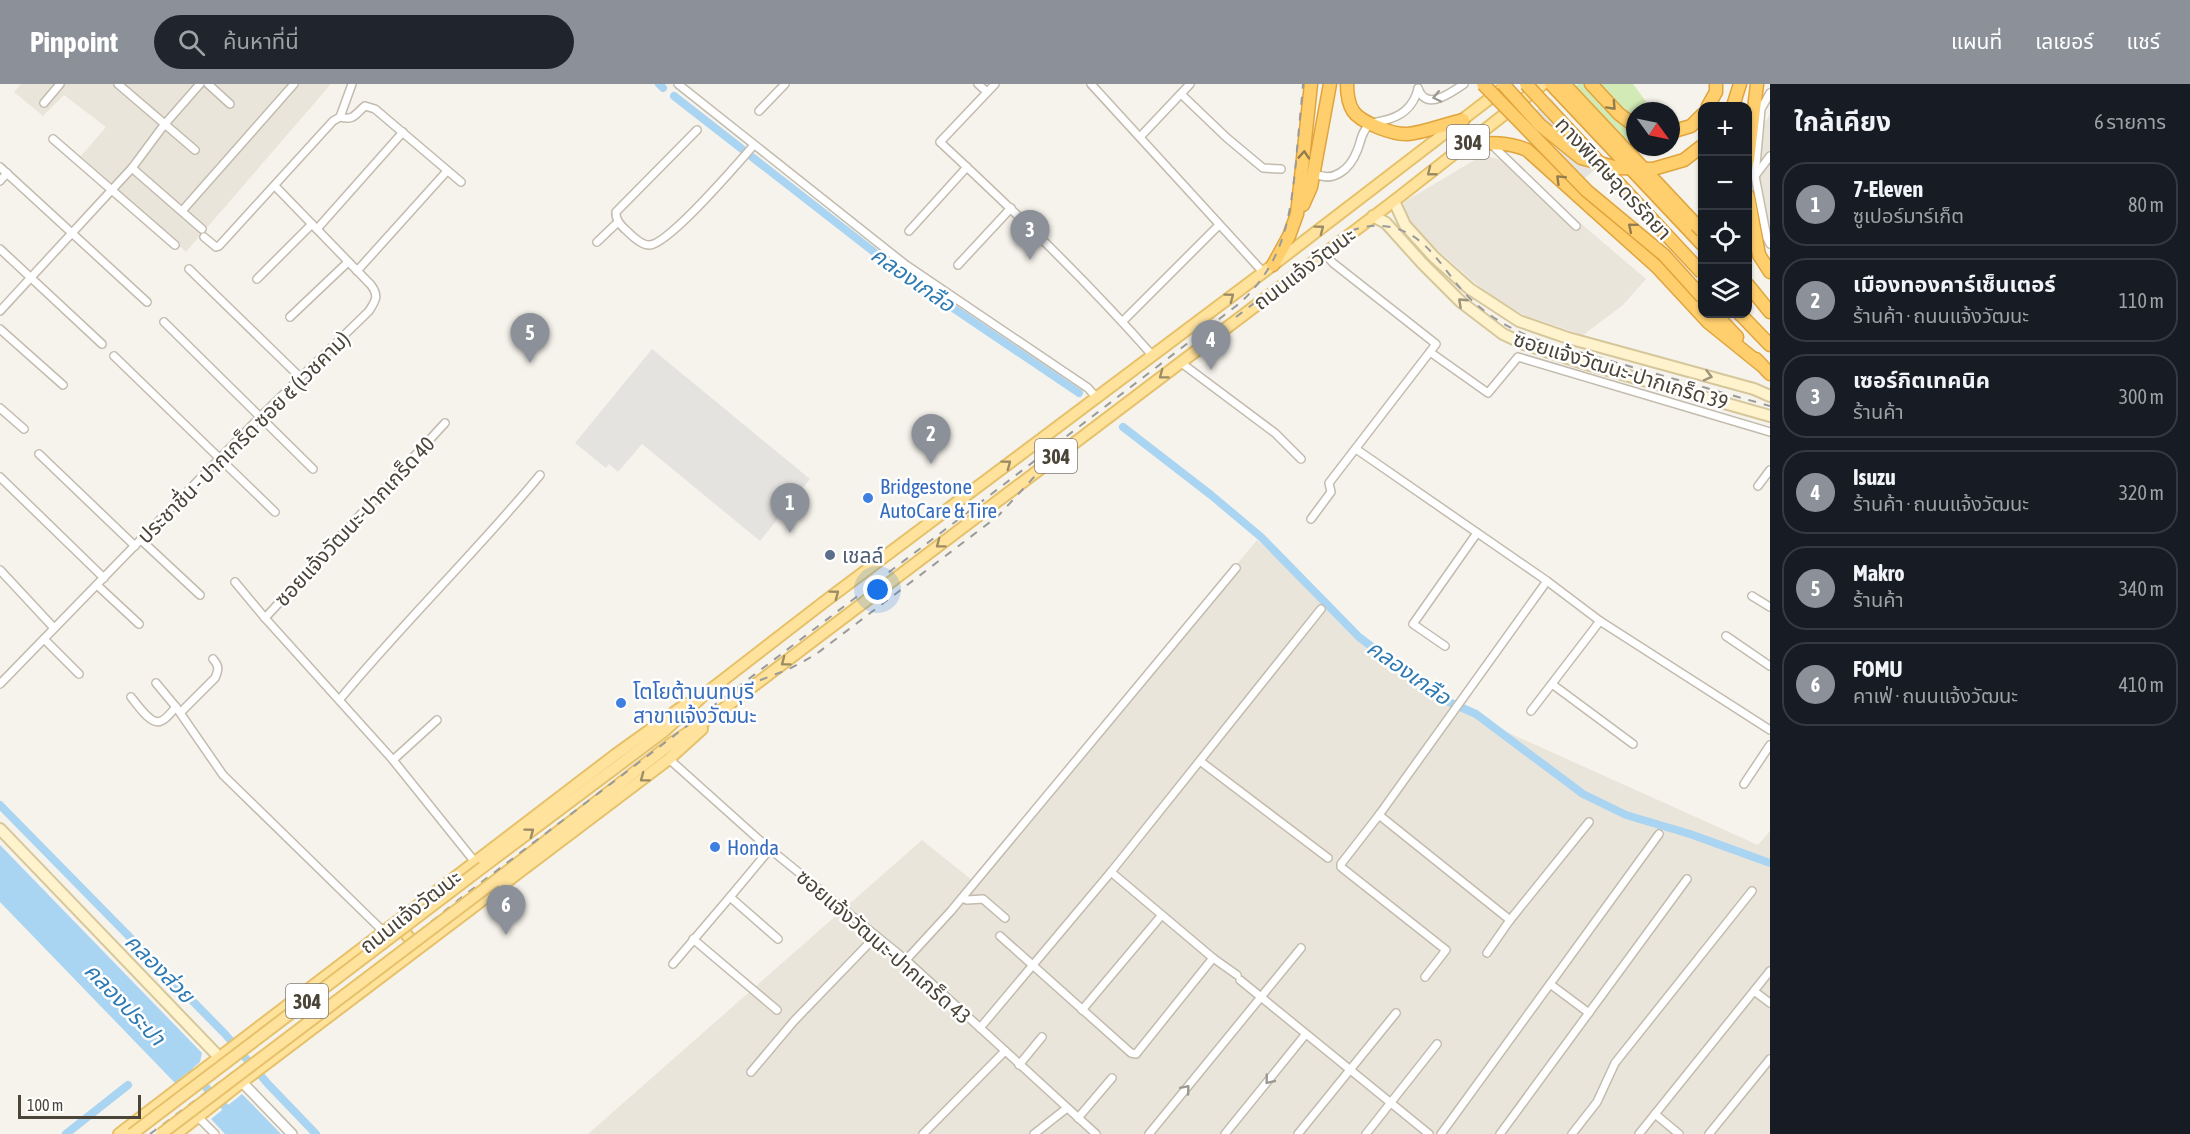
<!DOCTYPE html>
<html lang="th">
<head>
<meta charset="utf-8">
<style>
	:root { --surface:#171b24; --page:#20242c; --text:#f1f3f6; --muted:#9ea1a6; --line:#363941; --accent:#8c9099 }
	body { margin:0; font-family:"Asap Condensed","Noto Sans Thai",sans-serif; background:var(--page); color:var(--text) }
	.controls { position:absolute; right:18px; top:18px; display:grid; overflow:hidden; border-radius:12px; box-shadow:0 2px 4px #0004 }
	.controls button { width:54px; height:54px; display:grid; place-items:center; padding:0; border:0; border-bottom:2px solid var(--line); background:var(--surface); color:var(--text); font:30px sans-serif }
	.compass { position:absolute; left:1626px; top:18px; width:54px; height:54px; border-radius:50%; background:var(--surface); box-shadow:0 2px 4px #0004; rotate:123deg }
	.scale { position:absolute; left:18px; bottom:15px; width:123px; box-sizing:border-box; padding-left:6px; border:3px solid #4b4439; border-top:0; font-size:16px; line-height:21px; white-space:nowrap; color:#4b4439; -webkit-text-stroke:4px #fff; paint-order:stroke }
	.you { position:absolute; left:878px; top:506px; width:21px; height:21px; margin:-15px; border:4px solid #fff; border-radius:50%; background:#1a73e8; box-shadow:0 0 0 9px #1a73e833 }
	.badge { display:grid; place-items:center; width:39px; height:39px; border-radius:50%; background:var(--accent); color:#fff; font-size:20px; font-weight:700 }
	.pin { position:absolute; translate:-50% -50px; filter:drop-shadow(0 2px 3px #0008) }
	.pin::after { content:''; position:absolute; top:32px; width:21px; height:18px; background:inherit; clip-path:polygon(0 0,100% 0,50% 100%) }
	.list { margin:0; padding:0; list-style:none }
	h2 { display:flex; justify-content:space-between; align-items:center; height:78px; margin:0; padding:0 24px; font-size:26px }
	h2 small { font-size:20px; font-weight:400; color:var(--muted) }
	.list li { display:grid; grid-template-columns:39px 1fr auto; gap:18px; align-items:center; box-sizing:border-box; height:84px; margin:0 12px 12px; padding:0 12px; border:2px solid var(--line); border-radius:24px }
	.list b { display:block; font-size:22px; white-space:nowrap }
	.list p { margin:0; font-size:20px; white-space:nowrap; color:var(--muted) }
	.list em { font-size:20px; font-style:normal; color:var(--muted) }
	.icon { flex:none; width:33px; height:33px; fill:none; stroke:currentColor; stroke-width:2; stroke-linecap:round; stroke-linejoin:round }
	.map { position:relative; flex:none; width:1770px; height:1050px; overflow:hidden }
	header { display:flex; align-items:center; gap:36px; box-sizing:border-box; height:84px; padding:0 30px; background:var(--accent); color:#fff }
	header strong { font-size:28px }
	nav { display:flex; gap:33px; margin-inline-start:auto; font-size:21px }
	.search { width:420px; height:54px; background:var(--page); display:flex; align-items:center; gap:15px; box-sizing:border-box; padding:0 21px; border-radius:33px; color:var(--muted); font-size:22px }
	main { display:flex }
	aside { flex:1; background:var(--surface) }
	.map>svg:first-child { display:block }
	.residential { fill:#eae5da }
	.green { fill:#d2eab5 }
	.parking { fill:#e5e3e0 }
	.water { fill:#a9d4f2 }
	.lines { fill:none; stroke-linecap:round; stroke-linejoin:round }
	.canal { stroke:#a9d4f2; stroke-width:8 }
	.minor-casing { stroke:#c2bbae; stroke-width:10 }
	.tertiary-casing { stroke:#c2bbae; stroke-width:12 }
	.secondary-casing { stroke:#d6c79b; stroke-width:14 }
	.primary-casing { stroke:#e6c16a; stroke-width:14 }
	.motorway-casing { stroke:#e0a43c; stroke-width:15 }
	.minor { stroke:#fff; stroke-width:7 }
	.tertiary { stroke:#fff; stroke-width:9 }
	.secondary { stroke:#fff3cd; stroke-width:10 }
	.primary { stroke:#ffe39c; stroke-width:10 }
	.motorway { stroke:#ffcf6e; stroke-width:12 }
	.rail { stroke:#9a9a9a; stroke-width:2; stroke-dasharray:8 8; stroke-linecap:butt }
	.primary-bridge-casing { stroke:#e6c16a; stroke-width:14; stroke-linecap:butt }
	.motorway-bridge-casing { stroke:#e0a43c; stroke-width:15; stroke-linecap:butt }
	.primary-bridge { stroke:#ffe39c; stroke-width:10 }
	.motorway-bridge { stroke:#ffcf6e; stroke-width:12 }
	.oneway { stroke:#9c9892 }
	.oneway2 { stroke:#937c4e }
	.oneway3 { stroke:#9c8c66 }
	.oneway4 { stroke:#9c937c }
	.shop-dot { fill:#3f7fe0; stroke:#fff; stroke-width:2 }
	.service-dot { fill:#5c6f8a; stroke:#fff; stroke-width:2 }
	.labels { text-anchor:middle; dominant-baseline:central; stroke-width:5; stroke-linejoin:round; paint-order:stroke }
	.shield { fill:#fff; stroke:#817c74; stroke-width:1.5 }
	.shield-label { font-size:20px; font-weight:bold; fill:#4b4439 }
	.street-label { font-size:21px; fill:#4b4439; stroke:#fff }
	.shop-label { font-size:21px; fill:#366cbe; stroke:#fff; text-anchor:start }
	.service-label { font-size:21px; fill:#4e5e75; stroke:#fff; text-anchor:start }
	.water-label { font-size:22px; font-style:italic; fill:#2e7ab2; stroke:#fff }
</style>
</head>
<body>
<header>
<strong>Pinpoint</strong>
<div class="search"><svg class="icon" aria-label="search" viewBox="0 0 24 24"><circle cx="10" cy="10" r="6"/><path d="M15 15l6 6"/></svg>ค้นหาที่นี่</div>
<nav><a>แผนที่</a><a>เลเยอร์</a><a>แชร์</a></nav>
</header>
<main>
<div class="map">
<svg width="1770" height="1050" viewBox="0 0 1770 1050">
	<rect width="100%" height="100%" fill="#f6f3ec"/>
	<g class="residential">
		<path d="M21,0H331L186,168L81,72L106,43L64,11L43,32L14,8Z"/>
		<path d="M1770,31V145L1760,97L1764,39Z"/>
		<path d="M1483,71L1509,78L1646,195L1623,221L1583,251L1524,231L1489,211L1426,156L1405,131L1404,118Z"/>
		<path d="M1257,456L1429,613L1758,761L1770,747V1050H588L922,756L973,797Z"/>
	</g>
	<path class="green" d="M1578,0H1633L1653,27H1635V49L1609,69L1565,10Z"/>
	<g class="parking">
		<path d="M1551,14L1604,78L1580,98L1527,34Z"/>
		<path d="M652,265L810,395L760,457L642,360L618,388L609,380L606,384L575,359Z"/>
	</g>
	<g class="water">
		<path d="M0,761L202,969L200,978L175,999L0,818Z"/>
		<path d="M242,1010L281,1050H225L211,1035Z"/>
	</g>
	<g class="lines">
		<g class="canal">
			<path d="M659,0L663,4"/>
			<path d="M674,12L742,65"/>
			<path d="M752,73L901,189L1079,309"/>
			<path d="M1123,343L1211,411L1261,453L1359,553L1440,614L1476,630L1583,710L1626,731L1690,750L1770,779"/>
			<path d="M0,721L225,950L268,1000L316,1050"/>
			<path d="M182,979L232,1030"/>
			<path d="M66,1050L128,1001"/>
		</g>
		<g class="minor-casing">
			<g id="minor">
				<path d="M118,0L195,66"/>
				<path d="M208,0L230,20"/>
				<path d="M678,0L906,181L1088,304L1096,313"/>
				<path d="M978,0L987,8"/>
				<path d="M995,0L940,58C1014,127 1086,196 1152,271"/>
				<path d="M1091,0L1263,188"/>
				<path d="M1418,4C1426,28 1450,9 1464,0"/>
				<path d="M1770,9L1761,25L1755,92L1767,154L1770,160"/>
				<path d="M1181,10L1227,54L1263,84L1281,85"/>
				<path d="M44,19L60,0"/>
				<path d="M759,27L785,0"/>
				<path d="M340,33L352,0"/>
				<path d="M697,46L616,128C615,136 621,142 627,147C632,152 643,162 650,161C671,158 737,80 754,61"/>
				<path d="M1140,53L1190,0"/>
				<path d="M53,55L175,161"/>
				<path d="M1491,60L1576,142"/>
				<path d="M0,83L147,218"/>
				<path d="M132,84L202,145"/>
				<path d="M1314,89C1333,100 1350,85 1357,67C1361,58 1361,48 1369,41C1372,38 1377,38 1382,37C1401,33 1413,24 1418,5"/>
				<path d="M1755,92L1770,72"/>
				<path d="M0,97L7,89"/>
				<path d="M182,127L294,0"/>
				<path d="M317,145L403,48"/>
				<path d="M909,147L967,83"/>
				<path d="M204,153L216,163L219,162L333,37L340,33C354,37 355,30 365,22L375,25L461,98"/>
				<path d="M597,158L618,138"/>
				<path d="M0,165L102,260"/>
				<path d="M958,181L1011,124"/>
				<path d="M189,185L300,293"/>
				<path d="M357,187L447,87"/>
				<path d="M257,195L312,140"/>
				<path d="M0,227L132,84L164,41L200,0"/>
				<path d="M290,233L348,178"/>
				<path d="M1123,237L1219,141"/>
				<path d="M164,238L313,385"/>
				<path d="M0,245L63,301"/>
				<path d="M1430,268L1488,309L1518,273L1770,348"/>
				<path d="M114,272L275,428"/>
				<path d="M1180,278L1275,349L1301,375"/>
				<path d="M0,324L24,345"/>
				<path d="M445,339L265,534L393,676L475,778"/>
				<path d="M1356,365L1547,497L1600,537L1770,646"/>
				<path d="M39,370L135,462"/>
				<path d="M0,393L104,494"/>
				<path d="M1758,402L1770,386"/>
				<path d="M1311,435L1331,408L1329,399L1436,260L1333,179L1324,169"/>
				<path d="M141,456L200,511"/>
				<path d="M0,486L54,544"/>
				<path d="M235,498L265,534"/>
				<path d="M97,501L139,540"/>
				<path d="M1752,512L1770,523"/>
				<path d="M1726,552L1770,582"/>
				<path d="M44,555L79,590"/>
				<path d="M1445,562L1413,540L1477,449"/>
				<path d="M156,599L176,623"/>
				<path d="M0,600L260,333L369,227C376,216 379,212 371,201L275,102"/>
				<path d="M1552,600L1633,660"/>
				<path d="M131,613C137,620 151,642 161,637C167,635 172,627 176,623L223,691L384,848"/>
				<path d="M340,615C404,538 476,468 540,391"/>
				<path d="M1531,627L1600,537"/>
				<path d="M181,628L215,594C219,585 219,582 213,575"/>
				<path d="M669,675L765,761L906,876L1096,1050"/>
				<path d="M393,676L437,636"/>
				<path d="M1200,677L1328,774"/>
				<path d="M1744,700L1770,661"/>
				<path d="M1379,731L1510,836L1589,738"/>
				<path d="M770,765L730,813L778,855"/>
				<path d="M1111,788L1213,874L1237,891"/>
				<path d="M962,814L967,816L983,815L1005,834"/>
				<path d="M1000,852L1131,969L1136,970L1213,874"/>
				<path d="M693,855L777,926"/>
				<path d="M1487,869L1510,836"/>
				<path d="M906,876L951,827L1236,484"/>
				<path d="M673,880L730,813"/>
				<path d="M1425,893L1446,866L1341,783V780L1379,731L1547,497"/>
				<path d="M1240,896L1429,1050"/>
				<path d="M1550,900L1589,929"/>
				<path d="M1754,907L1770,919"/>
				<path d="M1082,926L1161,832"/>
				<path d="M980,944L1111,788L1321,525"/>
				<path d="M1019,981L1042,953"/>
				<path d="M751,988L794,937L876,852"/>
				<path d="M1655,1030L1679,1050"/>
				<path d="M198,1033L215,1050"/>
				<path d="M1078,1034L1112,994"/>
				<path d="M923,1050L1005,967"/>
				<path d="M1034,1050L1067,1024"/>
				<path d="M1149,1050L1301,864"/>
				<path d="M1225,1050L1305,951"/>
				<path d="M1298,1050L1396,929"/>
				<path d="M1366,1050L1437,960"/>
				<path d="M1441,1050L1659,750"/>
				<path d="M1500,1050L1687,795"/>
				<path d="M1572,1050L1597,1018L1615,979L1752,807"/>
				<path d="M1639,1050L1770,887"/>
				<path d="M1709,1050L1770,975"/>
			</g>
		</g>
		<g class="tertiary-casing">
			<path id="tertiary" d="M242,998L292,1050"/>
		</g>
		<g class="secondary-casing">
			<g id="secondary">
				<path d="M1394,117L1405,141L1434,173L1470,205L1519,237L1568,254L1754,305L1770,312"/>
				<path d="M1373,132L1386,139L1422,179L1461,218L1503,250L1524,260L1583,279L1770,332"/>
				<path d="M0,745L220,974"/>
			</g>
		</g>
		<g class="primary-casing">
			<g id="primary">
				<path d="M483,783L663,648L705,610L824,518L1273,181L1501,6"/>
				<path d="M495,797L672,659L719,628L1394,117L1543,0"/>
				<path d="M405,835C400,847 410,859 422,859"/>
				<path d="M119,1050L615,671L686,620"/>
				<path d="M176,1050L242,998L669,675L702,645"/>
			</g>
		</g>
		<g class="motorway-casing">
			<g id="motorway">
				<path d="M1347,0C1347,9 1348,19 1353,27C1361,39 1394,51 1408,50C1426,48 1445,40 1463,36"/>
				<path d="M1591,0L1619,30L1635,42"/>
				<path d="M1708,22L1716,8V0"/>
				<path d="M1733,22L1740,0"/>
				<path d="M1671,48L1691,42L1702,31"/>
				<path d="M1465,60C1487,59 1507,57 1527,66L1657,183L1708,238L1760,280"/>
				<path d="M1748,76L1757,0"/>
				<path d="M1748,112L1759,171L1770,188"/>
				<path d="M1303,121L1311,103L1330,0"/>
				<path d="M1686,143L1702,160"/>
				<path d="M1273,181L1289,152L1297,130L1311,0"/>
				<path d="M1748,201L1770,228"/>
				<path d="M1715,230L1737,253"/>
				<path d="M1740,230L1770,261"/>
				<path d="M1756,275L1770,290"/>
			</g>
		</g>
		<use href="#minor" class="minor"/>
		<use href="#tertiary" class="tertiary"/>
		<use href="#secondary" class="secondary"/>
		<use href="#primary" class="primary"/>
		<use href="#motorway" class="motorway"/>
		<g class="rail">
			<path d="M1236,233L1343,151C1355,144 1368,141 1383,142C1430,146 1444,193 1475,219C1496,238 1521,250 1547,259L1770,322"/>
			<path d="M745,602L789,585L815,571L998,432L1048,378L1066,362"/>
			<path d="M150,1050L380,879L462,813L955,438L1240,219C1284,178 1290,135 1296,78C1298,52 1301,26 1303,0"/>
		</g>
		<g class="primary-bridge-casing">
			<g id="primary-bridge">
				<path d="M132,1050L483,783"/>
				<path d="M161,1050L495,797"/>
			</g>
		</g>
		<g class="motorway-bridge-casing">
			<g id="motorway-bridge">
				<path d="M1483,0L1587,107L1664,171L1702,213"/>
				<path d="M1503,0L1540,41L1581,74L1618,84L1653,85L1684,76L1702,62"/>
				<path d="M1526,0L1702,189"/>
				<path d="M1551,0L1686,143"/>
				<path d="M1564,0L1702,147"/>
			</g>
		</g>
		<use href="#primary-bridge" class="primary-bridge"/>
		<use href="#motorway-bridge" class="motorway-bridge"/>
	</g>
	<defs><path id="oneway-chevron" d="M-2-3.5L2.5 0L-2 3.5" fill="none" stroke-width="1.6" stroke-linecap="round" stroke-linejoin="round" transform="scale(1.5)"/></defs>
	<g class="oneway">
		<use href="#oneway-chevron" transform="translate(1437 13) rotate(168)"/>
		<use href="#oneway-chevron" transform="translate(1269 996) rotate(129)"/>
		<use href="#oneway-chevron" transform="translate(1186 1005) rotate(-50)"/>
	</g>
	<g class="oneway2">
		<use href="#oneway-chevron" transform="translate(1612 22) rotate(47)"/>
		<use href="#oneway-chevron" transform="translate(1304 71) rotate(-86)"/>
		<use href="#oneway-chevron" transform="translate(1560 95) rotate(-136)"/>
		<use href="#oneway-chevron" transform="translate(1632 143) rotate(-140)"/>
	</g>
	<g class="oneway3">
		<use href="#oneway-chevron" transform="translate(1431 88) rotate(142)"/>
		<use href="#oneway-chevron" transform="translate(1320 145) rotate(-37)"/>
		<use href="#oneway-chevron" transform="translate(1230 213) rotate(-37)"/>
		<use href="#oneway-chevron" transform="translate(1163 291) rotate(143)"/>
		<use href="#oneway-chevron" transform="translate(1007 380) rotate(-37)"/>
		<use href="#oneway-chevron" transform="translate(940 460) rotate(143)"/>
		<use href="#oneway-chevron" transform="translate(835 510) rotate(-37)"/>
		<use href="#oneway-chevron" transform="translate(785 578) rotate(143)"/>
		<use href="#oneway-chevron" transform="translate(644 694) rotate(143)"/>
		<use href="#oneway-chevron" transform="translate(530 748) rotate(-37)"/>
	</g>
	<g class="oneway4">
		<use href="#oneway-chevron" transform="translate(1462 218) rotate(-137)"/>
		<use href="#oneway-chevron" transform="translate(1708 292) rotate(15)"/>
	</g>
	<g class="shop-dot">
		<circle cx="868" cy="414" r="6"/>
		<circle cx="621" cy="619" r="6"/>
		<circle cx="715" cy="763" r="6"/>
	</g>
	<circle class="service-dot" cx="830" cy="471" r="6"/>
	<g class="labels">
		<g class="shield">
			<rect x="1447" y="41" width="42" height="34" rx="4.5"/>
			<rect x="1035" y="355" width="42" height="34" rx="4.5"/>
			<rect x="286" y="900" width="42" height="34" rx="4.5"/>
		</g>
		<g class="shield-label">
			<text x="1468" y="58">304</text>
			<text x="1056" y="372">304</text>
			<text x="307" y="917">304</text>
		</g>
		<g class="street-label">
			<text transform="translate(1614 94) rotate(47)">ทางพิเศษอุดรรัถยา</text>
			<text transform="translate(1304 184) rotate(-37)">ถนนแจ้งวัฒนะ</text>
			<text transform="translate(1621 286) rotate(17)">ซอยแจ้งวัฒนะ-ปากเกร็ด 39</text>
			<text transform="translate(243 353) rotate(-45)">ประชาชื่น - ปากเกร็ด ซอย ๕ (เวชคาม)</text>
			<text transform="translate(354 437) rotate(-47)">ซอยแจ้งวัฒนะ-ปากเกร็ด 40</text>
			<text transform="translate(410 827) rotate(-38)">ถนนแจ้งวัฒนะ</text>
			<text transform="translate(884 862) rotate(41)">ซอยแจ้งวัฒนะ-ปากเกร็ด 43</text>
		</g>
		<g class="shop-label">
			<text x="880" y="402">Bridgestone<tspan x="880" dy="24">AutoCare &amp; Tire</tspan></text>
			<text x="633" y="607">โตโยต้านนทบุรี<tspan x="633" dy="24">สาขาแจ้งวัฒนะ</tspan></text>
			<text x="727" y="763">Honda</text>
		</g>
		<g class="service-label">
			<text x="842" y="471">เชลล์</text>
		</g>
		<g class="water-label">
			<text transform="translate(913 195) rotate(35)">คลองเกลือ</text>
			<text transform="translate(1409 588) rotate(35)">คลองเกลือ</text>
			<text transform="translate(160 884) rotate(45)">คลองส่วย</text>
			<text transform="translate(125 920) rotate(46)">คลองประปา</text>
		</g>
	</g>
</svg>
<div class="controls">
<button>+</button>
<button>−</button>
<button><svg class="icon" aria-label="locate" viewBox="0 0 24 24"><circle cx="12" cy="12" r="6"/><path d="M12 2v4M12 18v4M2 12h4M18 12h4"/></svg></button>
<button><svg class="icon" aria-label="layers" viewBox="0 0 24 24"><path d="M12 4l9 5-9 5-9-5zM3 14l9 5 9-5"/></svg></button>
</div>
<svg class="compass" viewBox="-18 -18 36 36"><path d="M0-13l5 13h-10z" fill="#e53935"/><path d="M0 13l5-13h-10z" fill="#9ea1a6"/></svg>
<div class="scale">100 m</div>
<div class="you"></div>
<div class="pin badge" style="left:790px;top:449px">1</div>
<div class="pin badge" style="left:931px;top:380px">2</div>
<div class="pin badge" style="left:1030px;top:176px">3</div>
<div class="pin badge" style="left:1211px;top:286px">4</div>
<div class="pin badge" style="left:530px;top:279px">5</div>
<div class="pin badge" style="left:506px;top:851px">6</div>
</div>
<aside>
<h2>ใกล้เคียง<small>6 รายการ</small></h2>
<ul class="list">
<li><span class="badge">1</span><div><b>7-Eleven</b><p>ซูเปอร์มาร์เก็ต</p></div><em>80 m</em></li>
<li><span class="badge">2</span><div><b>เมืองทองคาร์เซ็นเตอร์</b><p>ร้านค้า · ถนนแจ้งวัฒนะ</p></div><em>110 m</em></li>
<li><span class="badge">3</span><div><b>เซอร์กิตเทคนิค</b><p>ร้านค้า</p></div><em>300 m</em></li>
<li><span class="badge">4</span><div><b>Isuzu</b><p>ร้านค้า · ถนนแจ้งวัฒนะ</p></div><em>320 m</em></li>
<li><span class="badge">5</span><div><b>Makro</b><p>ร้านค้า</p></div><em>340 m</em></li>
<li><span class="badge">6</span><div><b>FOMU</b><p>คาเฟ่ · ถนนแจ้งวัฒนะ</p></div><em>410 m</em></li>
</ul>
</aside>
</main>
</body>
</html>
